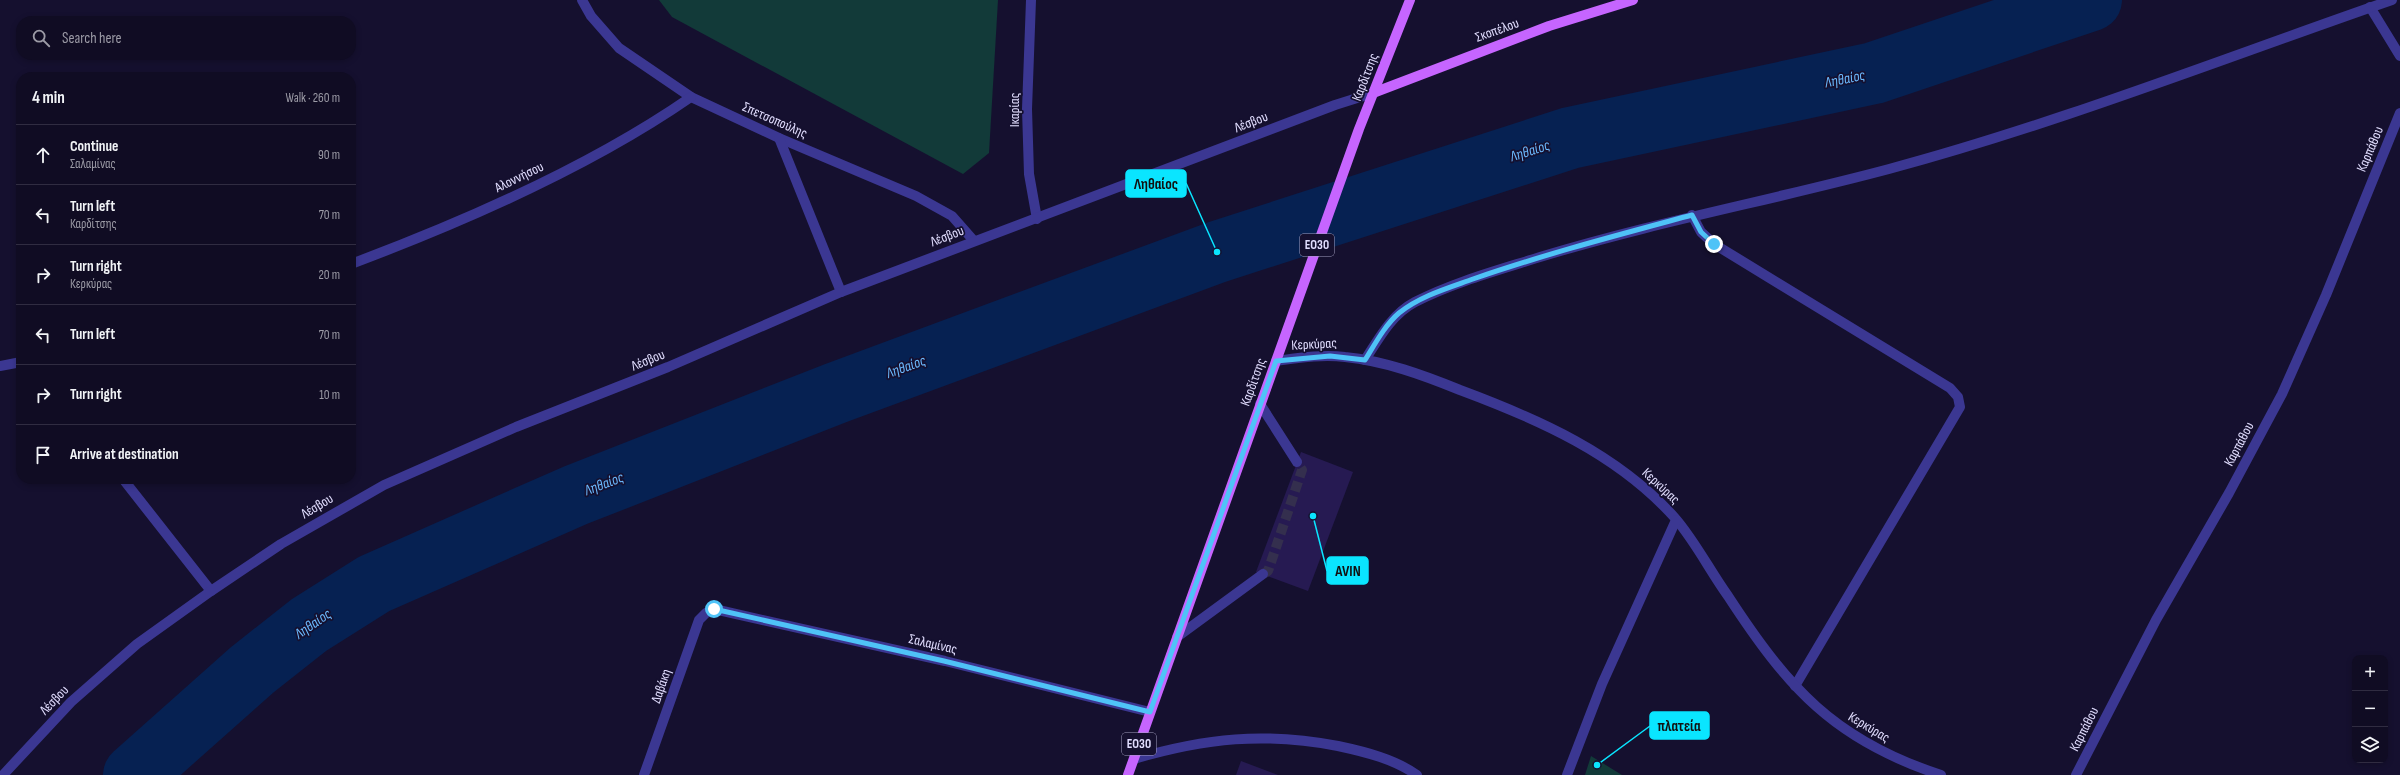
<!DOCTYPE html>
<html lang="en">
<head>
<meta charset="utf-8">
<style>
	:root { --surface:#100c23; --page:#19152b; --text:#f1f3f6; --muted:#9c9ba6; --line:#302c41 }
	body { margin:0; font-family:"Sofia Sans Condensed",sans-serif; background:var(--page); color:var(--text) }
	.controls { position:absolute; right:12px; bottom:12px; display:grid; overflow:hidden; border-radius:8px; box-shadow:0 2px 6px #0003 }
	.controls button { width:36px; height:36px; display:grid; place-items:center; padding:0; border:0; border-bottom:1px solid var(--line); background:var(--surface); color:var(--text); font:20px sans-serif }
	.stop { position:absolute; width:12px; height:12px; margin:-9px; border:3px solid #4fc3f7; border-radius:50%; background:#fff }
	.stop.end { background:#4fc3f7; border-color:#fff; box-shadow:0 1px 4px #0008 }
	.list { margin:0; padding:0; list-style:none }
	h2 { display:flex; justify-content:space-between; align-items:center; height:52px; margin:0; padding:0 16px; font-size:17px }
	h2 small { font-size:13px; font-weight:400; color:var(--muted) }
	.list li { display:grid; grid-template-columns:26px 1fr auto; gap:12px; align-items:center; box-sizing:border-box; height:60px; padding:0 16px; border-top:1px solid var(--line) }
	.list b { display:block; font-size:15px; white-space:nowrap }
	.list p { margin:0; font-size:13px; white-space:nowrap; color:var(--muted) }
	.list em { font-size:13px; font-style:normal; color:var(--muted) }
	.icon { flex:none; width:22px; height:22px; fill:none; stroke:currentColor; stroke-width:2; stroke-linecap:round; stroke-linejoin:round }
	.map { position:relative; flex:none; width:2400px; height:775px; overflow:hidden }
	.search { position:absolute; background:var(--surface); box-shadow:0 2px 6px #0003; left:16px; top:16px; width:340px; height:44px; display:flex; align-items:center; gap:10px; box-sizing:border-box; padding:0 14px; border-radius:16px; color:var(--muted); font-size:15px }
	.panel { position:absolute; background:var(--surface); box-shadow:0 2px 6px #0003; left:16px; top:72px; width:340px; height:412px; border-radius:16px }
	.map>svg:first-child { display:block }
	.green { fill:#123a39 }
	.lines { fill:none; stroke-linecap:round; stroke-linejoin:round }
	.river { stroke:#062152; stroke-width:62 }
	.building { fill:#261a52 }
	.minor-tunnel { stroke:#342f4e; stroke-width:10; stroke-dasharray:10 5; stroke-linecap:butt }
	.minor { stroke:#3b3792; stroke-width:10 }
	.major { stroke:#c665ff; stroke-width:10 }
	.route { stroke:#4fc3f7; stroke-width:5 }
	.labels { text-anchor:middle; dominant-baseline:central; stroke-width:3.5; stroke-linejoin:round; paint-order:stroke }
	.shield { fill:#15102f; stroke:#a4a0c1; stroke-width:1 }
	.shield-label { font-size:13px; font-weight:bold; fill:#e2deff }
	.street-label { font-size:14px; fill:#e2deff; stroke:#15102f }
	.water-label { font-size:15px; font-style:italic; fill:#6cbaff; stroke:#15102f }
	.leader { fill:none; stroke:#0ae5ff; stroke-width:1.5 }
	.callout-dot { fill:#0ae5ff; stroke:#15102f; stroke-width:1.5 }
	.callout { fill:#0ae5ff; stroke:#0ae5ff; stroke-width:1.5 }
	.callout-label { font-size:15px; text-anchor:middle; font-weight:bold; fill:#111 }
</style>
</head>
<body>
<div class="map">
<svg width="2400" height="775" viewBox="0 0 2400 775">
	<rect width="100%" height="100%" fill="#15102f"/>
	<g class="green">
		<path d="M659,0H998L989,153L963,174L672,17Z"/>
		<path d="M1591,756L1622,775H1585Z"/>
	</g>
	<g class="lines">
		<path class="river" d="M134,775L252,670L309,625L374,584L576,495L836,393L1217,252L1570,138L1874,73L2091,0"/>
	</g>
	<g class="building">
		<path d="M1301,452L1353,472L1308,591L1256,572Z"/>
		<path d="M1241,761L1278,775H1236Z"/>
	</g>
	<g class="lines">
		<path class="minor-tunnel" d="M1263,574L1268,571L1302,470L1297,462"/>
		<g class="minor">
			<path d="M582,0L591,16L619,48L691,97L779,138L916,196L952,216L974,241"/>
			<path d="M1031,0L1027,109L1029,174L1037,219"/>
			<path d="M2370,7L2400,56"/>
			<path d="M779,138L841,292"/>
			<path d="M1692,215L1701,232L1714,244L1950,388L1958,397L1960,407L1795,686"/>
			<path d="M351,264C466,221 590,167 691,97"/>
			<path d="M1365,360C1379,338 1392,314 1415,302C1454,282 1499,270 1540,257C1655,222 1773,200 1889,169C2060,123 2224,58 2392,0"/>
			<path d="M1276,361C1298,358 1322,354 1345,357C1385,361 1423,375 1460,390C1538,419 1618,454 1675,518C1695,541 1710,571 1728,596C1788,688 1834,740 1941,775"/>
			<path d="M0,366L21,362"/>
			<path d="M1260,404L1297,462"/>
			<path d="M123,479L211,591"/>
			<path d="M1177,637L1263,574"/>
			<path d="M1134,759C1206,738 1264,732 1338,746C1366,752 1394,759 1417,775"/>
			<path d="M3,775L71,702L137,644L211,591L281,544L384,485L516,427L668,367L841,292L1335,105L1373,93"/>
			<path d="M644,775L699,620L706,613L714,609L945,661L1150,712"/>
			<path d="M1567,775L1602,684L1676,520"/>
			<path d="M2076,775L2156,620L2229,493L2282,394L2326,295L2400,113"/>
		</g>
		<g class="major">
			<path d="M1373,93L1549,26L1633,0"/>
			<path d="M1128,775L1359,129L1410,0"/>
		</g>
	</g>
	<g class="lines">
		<path class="route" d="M714,609L944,661L1150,712L1276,361L1330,356L1365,360C1375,344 1385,325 1399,313C1420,296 1448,288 1473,279C1545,254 1618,235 1692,215L1701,232L1714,244"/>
	</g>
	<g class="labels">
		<g class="shield">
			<rect x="1300" y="234" width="34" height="22" rx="3"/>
			<rect x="1122" y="733" width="34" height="22" rx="3"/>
		</g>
		<g class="shield-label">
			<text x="1317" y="245">ΕΟ30</text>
			<text x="1139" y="744">ΕΟ30</text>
		</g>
		<g class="street-label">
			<text transform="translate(1497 30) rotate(-20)">Σκοπέλου</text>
			<text transform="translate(1365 77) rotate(-69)">Καρδίτσης</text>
			<text transform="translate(1014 110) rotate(-90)">Ικαρίας</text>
			<text transform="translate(775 120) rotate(24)">Σπετσοπούλης</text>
			<text transform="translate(1251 122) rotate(-21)">Λέσβου</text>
			<text transform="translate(2370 149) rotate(-67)">Καρπάθου</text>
			<text transform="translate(519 177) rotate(-26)">Αλοννήσου</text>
			<text transform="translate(947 236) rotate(-21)">Λέσβου</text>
			<text transform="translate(1314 344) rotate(-3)">Κερκύρας</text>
			<text transform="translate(648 360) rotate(-22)">Λέσβου</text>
			<text transform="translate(1253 382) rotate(-70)">Καρδίτσης</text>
			<text transform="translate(2239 444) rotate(-62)">Καρπάθου</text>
			<text transform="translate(1661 486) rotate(43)">Κερκύρας</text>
			<text transform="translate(317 506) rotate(-31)">Λέσβου</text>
			<text transform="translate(933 644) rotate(13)">Σαλαμίνας</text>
			<text transform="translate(661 686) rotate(-71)">Δαβάκη</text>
			<text transform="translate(54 700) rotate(-46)">Λέσβου</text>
			<text transform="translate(1869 727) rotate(31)">Κερκύρας</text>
			<text transform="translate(2084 729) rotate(-63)">Καρπάθου</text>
		</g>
		<g class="water-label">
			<text transform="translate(1845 79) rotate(-12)">Ληθαίος</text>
			<text transform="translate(1530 151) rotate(-18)">Ληθαίος</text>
			<text transform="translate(906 367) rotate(-20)">Ληθαίος</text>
			<text transform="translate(604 484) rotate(-21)">Ληθαίος</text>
			<text transform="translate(313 624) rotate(-35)">Ληθαίος</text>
		</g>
	</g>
	<path class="leader" d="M1217 252L1186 183M1313 516L1327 571M1597 765L1650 726"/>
	<g class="callout-dot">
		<circle cx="1217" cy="252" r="4"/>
		<circle cx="1313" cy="516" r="4"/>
		<circle cx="1597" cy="765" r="4"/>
	</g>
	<g class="callout">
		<rect x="1126" y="170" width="60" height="27" rx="4"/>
		<rect x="1327" y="557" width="41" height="27" rx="4"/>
		<rect x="1650" y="712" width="59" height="27" rx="4"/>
	</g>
	<g class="callout-label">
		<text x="1156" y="189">Ληθαίος</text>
		<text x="1348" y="576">AVIN</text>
		<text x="1679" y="731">πλατεία</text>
	</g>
</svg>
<div class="controls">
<button>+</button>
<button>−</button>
<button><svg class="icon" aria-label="layers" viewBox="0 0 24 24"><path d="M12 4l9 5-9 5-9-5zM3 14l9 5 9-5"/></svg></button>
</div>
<div class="stop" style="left:714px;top:609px"></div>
<div class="stop end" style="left:1714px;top:244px"></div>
<div class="search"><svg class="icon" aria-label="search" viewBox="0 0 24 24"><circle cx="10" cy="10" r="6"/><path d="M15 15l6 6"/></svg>Search here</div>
<section class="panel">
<h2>4 min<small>Walk · 260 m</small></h2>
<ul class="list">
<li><svg class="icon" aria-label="ahead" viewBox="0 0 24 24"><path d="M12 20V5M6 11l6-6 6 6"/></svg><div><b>Continue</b><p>Σαλαμίνας</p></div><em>90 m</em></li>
<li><svg class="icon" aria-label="left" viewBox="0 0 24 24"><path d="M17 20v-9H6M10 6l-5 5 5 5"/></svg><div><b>Turn left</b><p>Καρδίτσης</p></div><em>70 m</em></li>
<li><svg class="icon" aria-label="right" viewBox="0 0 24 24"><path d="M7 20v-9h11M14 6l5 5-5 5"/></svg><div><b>Turn right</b><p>Κερκύρας</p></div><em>20 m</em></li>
<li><svg class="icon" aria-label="left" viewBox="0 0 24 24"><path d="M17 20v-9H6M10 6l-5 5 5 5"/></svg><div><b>Turn left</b></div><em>70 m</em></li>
<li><svg class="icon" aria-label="right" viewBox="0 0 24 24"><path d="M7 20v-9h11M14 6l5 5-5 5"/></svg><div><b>Turn right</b></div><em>10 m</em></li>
<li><svg class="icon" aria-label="arrive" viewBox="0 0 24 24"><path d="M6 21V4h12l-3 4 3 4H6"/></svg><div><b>Arrive at destination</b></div></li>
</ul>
</section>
</div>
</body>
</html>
